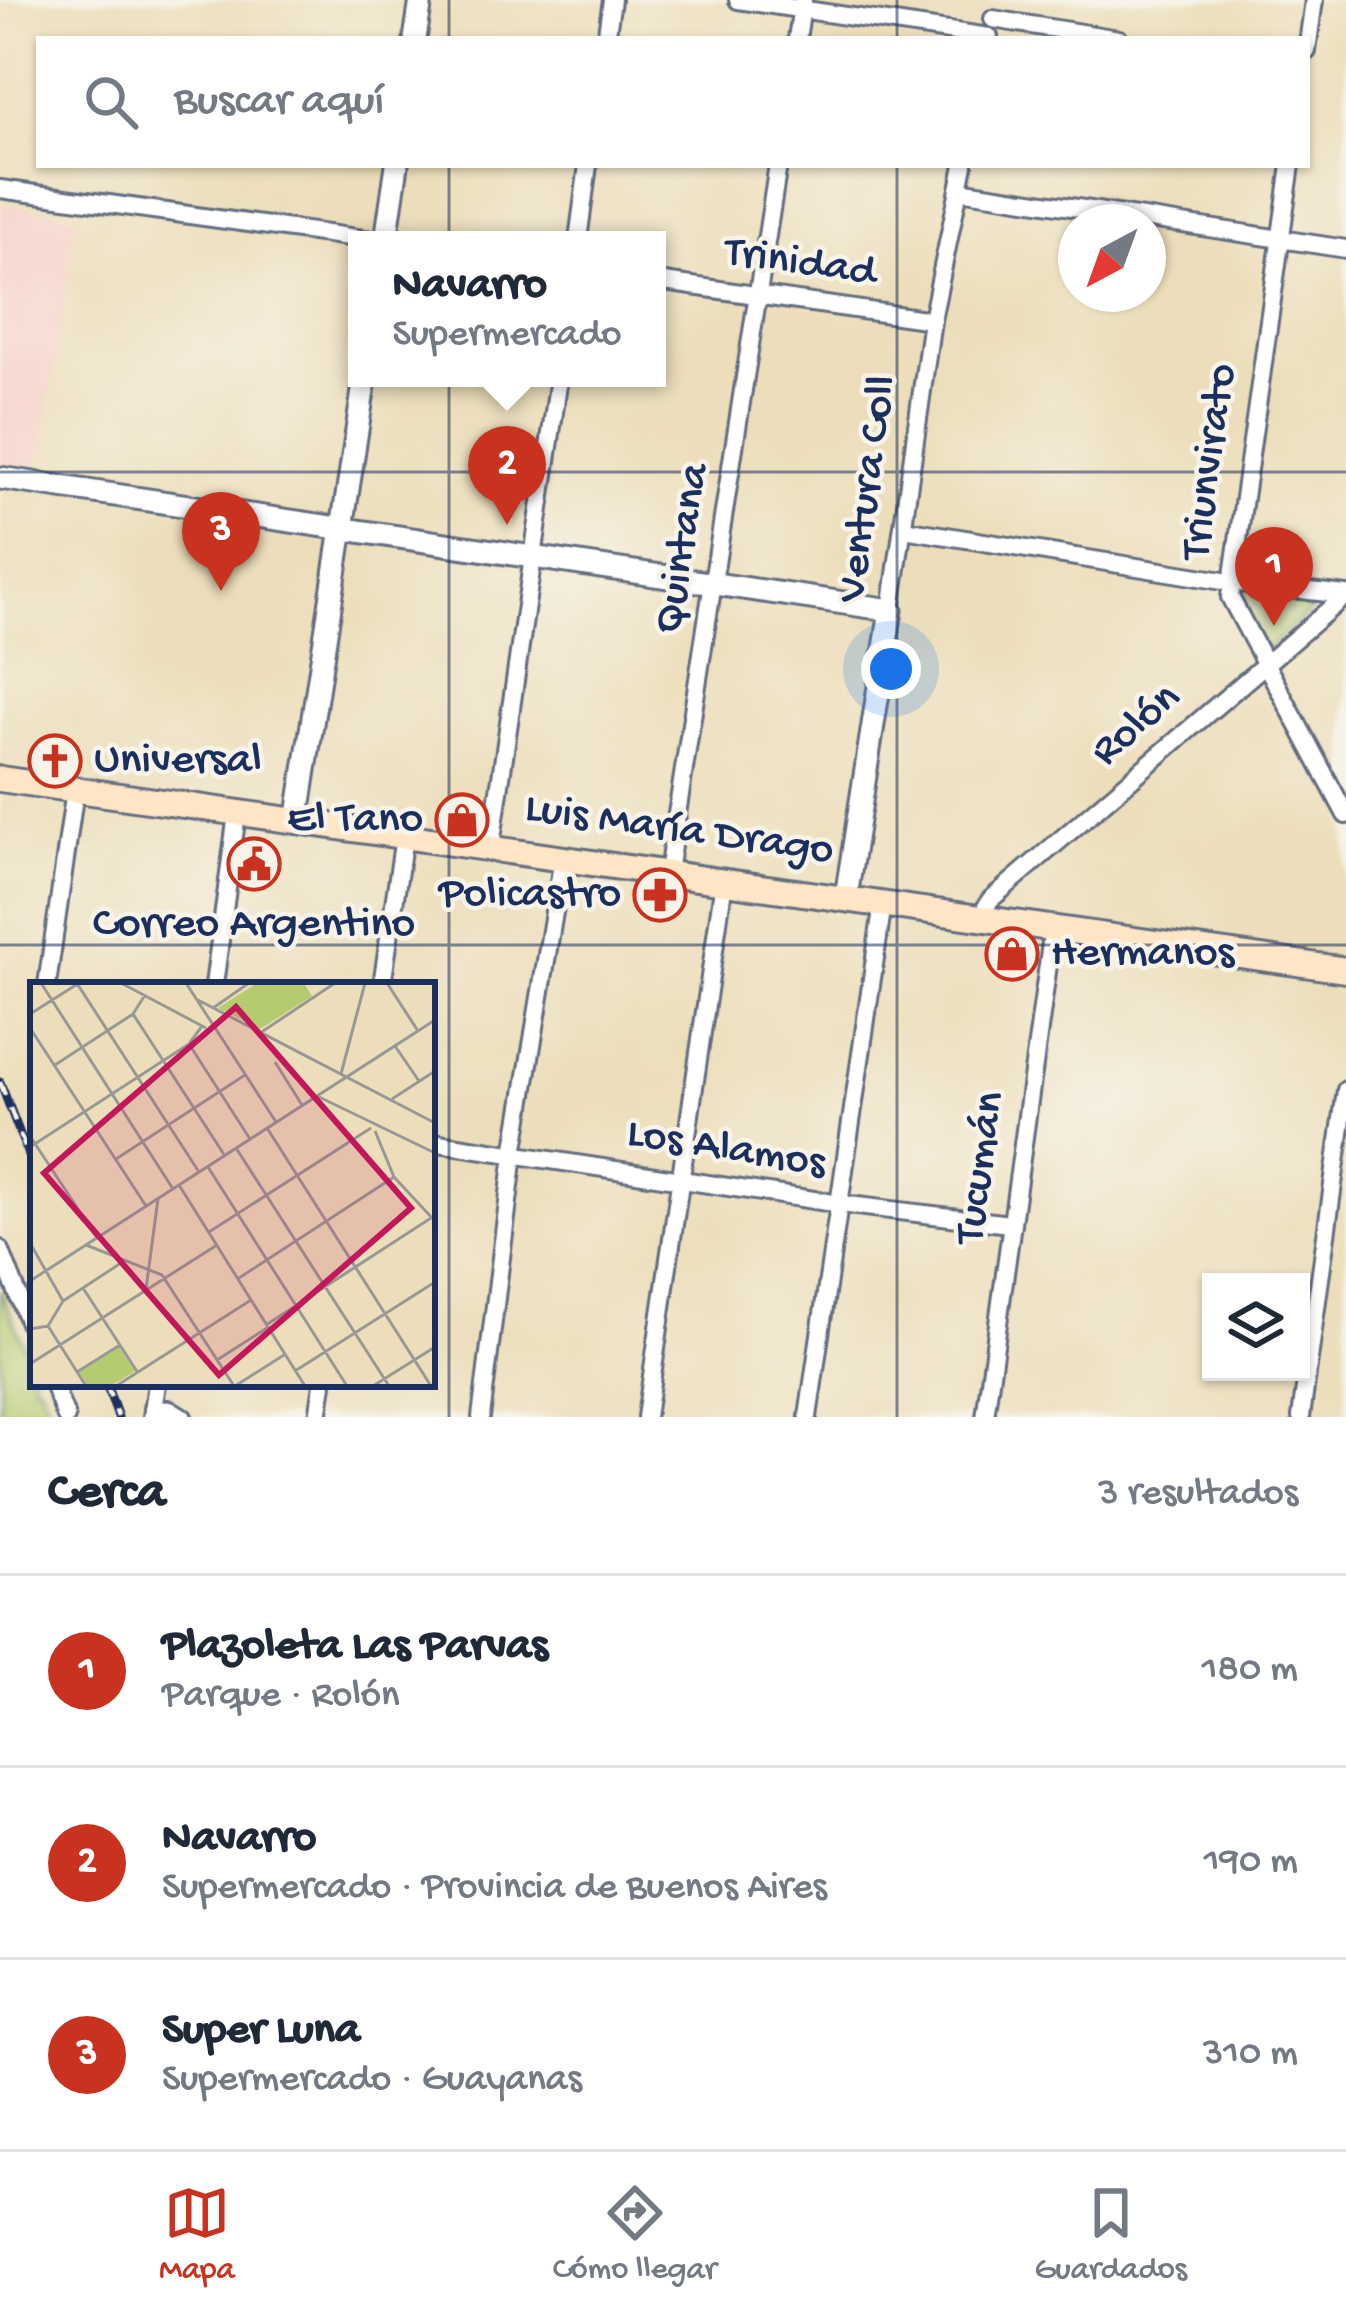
<!DOCTYPE html>
<html lang="es">
<head>
<meta charset="utf-8">
<style>
	:root { --surface:#fff; --page:#f6f6f7; --text:#1f2937; --muted:#747a83; --line:#e0e1e3; --accent:#c8321e }
	body { margin:0; font-family:"Gochi Hand",sans-serif; background:var(--page); color:var(--text) }
	.controls { position:absolute; right:36px; bottom:36px; display:grid; overflow:hidden; border-radius:0px; box-shadow:0 3px 9px #0004 }
	.controls button { width:108px; height:108px; display:grid; place-items:center; padding:0; border:0; border-bottom:3px solid var(--line); background:var(--surface); color:var(--text); font:60px sans-serif }
	.compass { position:absolute; left:1058px; top:204px; width:108px; height:108px; border-radius:50%; background:var(--surface); box-shadow:0 3px 9px #0004; rotate:221deg }
	.you { position:absolute; left:891px; top:669px; width:42px; height:42px; margin:-30px; border:9px solid #fff; border-radius:50%; background:#1a73e8; box-shadow:0 0 0 18px #1a73e833 }
	.badge { display:grid; place-items:center; width:78px; height:78px; border-radius:50%; background:var(--accent); color:#fff; font-size:39px; font-weight:700 }
	.pin { position:absolute; translate:-50% -99px; filter:drop-shadow(0 3px 6px #0008) }
	.pin::after { content:''; position:absolute; top:63px; width:42px; height:36px; background:inherit; clip-path:polygon(0 0,100% 0,50% 100%) }
	.popup { position:absolute; left:348px; top:231px; width:318px; height:156px; box-sizing:border-box; display:grid; place-content:center; border-radius:0px; background:var(--surface); filter:drop-shadow(0 3px 9px #0005); font-size:39px; white-space:nowrap; color:var(--muted) }
	.popup b { font-size:45px; color:var(--text) }
	.popup::after { content:''; position:absolute; left:50%; top:100%; margin-left:-24px; border:24px solid transparent; border-top-color:var(--surface) }
	.list { margin:0; padding:0; list-style:none }
	h2 { display:flex; justify-content:space-between; align-items:center; height:156px; margin:0; padding:0 48px; font-size:51px }
	h2 small { font-size:39px; font-weight:400; color:var(--muted) }
	.list li { display:grid; grid-template-columns:78px 1fr auto; gap:36px; align-items:center; box-sizing:border-box; height:192px; padding:0 48px; border-top:3px solid var(--line) }
	.list b { display:block; font-size:45px; white-space:nowrap }
	.list p { margin:0; font-size:39px; white-space:nowrap; color:var(--muted) }
	.list em { font-size:39px; font-style:normal; color:var(--muted) }
	.icon { flex:none; width:66px; height:66px; fill:none; stroke:currentColor; stroke-width:2; stroke-linecap:round; stroke-linejoin:round }
	.map { position:relative; flex:none; width:1346px; height:1417px; overflow:hidden }
	.search { position:absolute; background:var(--surface); box-shadow:0 3px 9px #0004; left:36px; right:36px; top:36px; height:132px; display:flex; align-items:center; gap:30px; box-sizing:border-box; padding:0 42px; border-radius:0px; color:var(--muted); font-size:45px }
	.sheet { height:732px; background:var(--surface) }
	nav { display:flex; justify-content:space-around; align-items:center; box-sizing:border-box; height:168px; border-top:3px solid var(--line); background:var(--surface); font-size:33px; color:var(--muted) }
	nav a { display:grid; justify-items:center; gap:6px }
	nav .on { color:var(--accent) }
	.map>svg:first-child { display:block }
	.built { fill:#f7d0ca }
	.green { fill:#b5cb6f; stroke:#687d66; stroke-width:3 }
	.lines { fill:none; stroke-linecap:round; stroke-linejoin:round }
	.minor-casing { stroke:#646c7e; stroke-width:22 }
	.tertiary-casing { stroke:#646c7e; stroke-width:27 }
	.secondary-casing { stroke:#646c7e; stroke-width:30 }
	.minor { stroke:#fff; stroke-width:16 }
	.tertiary { stroke:#fff; stroke-width:21 }
	.secondary { stroke:#fee5c5; stroke-width:24 }
	.rail-casing { stroke:#1b2f5e; stroke-width:9 }
	.rail { stroke:#f7f3e8; stroke-width:4.5; stroke-dasharray:14; stroke-linecap:butt }
	.grid { fill:none; stroke:#1b2f5e; stroke-width:3; stroke-opacity:0.55 }
	.labels { text-anchor:middle; dominant-baseline:central; stroke-width:9; stroke-linejoin:round; paint-order:stroke }
	.street-label { font-size:45px; fill:#1b2f5e; stroke:#f7f3e8 }
	.poi-label { font-size:45px; fill:#1b2f5e; stroke:#f7f3e8; text-anchor:start }
	.inset-road { fill:none; stroke:#989895; stroke-width:3 }
	.view { fill:#c2185b; fill-opacity:0.15; stroke:#c2185b; stroke-width:6 }
	.inset-edge { fill:none; stroke:#1b2f5e; stroke-width:6 }
</style>
</head>
<body>
<div class="map">
<svg width="1346" height="1417" viewBox="0 0 1346 1417">
	<rect width="100%" height="100%" fill="#f7f3e8"/>
	<filter id="ink" filterUnits="userSpaceOnUse"><feTurbulence type="fractalNoise" baseFrequency=".00833" numOctaves="2"/><feDisplacementMap in="SourceGraphic" scale="24" xChannelSelector="R" yChannelSelector="G"/><feConvolveMatrix kernelMatrix="1 2 1 2 8 2 1 2 1" color-interpolation-filters="sRGB"/></filter>
	<filter id="wash" filterUnits="userSpaceOnUse"><feTurbulence type="fractalNoise" baseFrequency=".004" numOctaves="4" result="noise"/><feDisplacementMap in="SourceGraphic" scale="48" xChannelSelector="R" yChannelSelector="G"/><feGaussianBlur stdDeviation="2.7" result="paint"/><feColorMatrix in="noise" values="0 0 0 0 0 0 0 0 0 0 0 0 0 0 0 0 0 1.4 0 .05"/><feComposite in="paint" operator="in"/></filter>
	<g filter="url(#wash)">
		<rect width="100%" height="100%" fill="#ecdeba"/>
		<path class="built" d="M0,204L77,216L39,470L0,464Z"/>
		<g class="green">
			<path d="M1243,590L1321,602L1265,650L1241,597Z"/>
			<path d="M0,1289L33,1368V1384H39L52,1417H0Z"/>
		</g>
	</g>
	<g filter="url(#ink)">
		<g class="lines">
			<g class="minor-casing">
				<g id="minor">
					<path d="M738,0L989,37"/>
					<path d="M993,19L1119,39"/>
					<path d="M606,39L612,0"/>
					<path d="M797,39L803,0"/>
					<path d="M1307,51L1314,0"/>
					<path d="M1291,165L1230,597L1346,815"/>
					<path d="M0,189L371,240"/>
					<path d="M959,190L1346,249"/>
					<path d="M578,240L588,165"/>
					<path d="M657,281L932,320"/>
					<path d="M904,529L1229,582L1346,595"/>
					<path d="M891,610L932,320L964,165"/>
					<path d="M491,846L559,378"/>
					<path d="M668,872L778,165"/>
					<path d="M981,916L990,900L1346,595"/>
					<path d="M47,985L75,790"/>
					<path d="M214,985L237,814"/>
					<path d="M382,985L404,837"/>
					<path d="M432,1142L840,1204L1010,1224"/>
					<path d="M0,1249L33,1333"/>
					<path d="M53,1384L66,1417"/>
					<path d="M153,1409H170L183,1417"/>
					<path d="M152,1417L157,1384"/>
					<path d="M318,1417L323,1384"/>
					<path d="M481,1417L514,1154L563,858"/>
					<path d="M646,1417L724,881"/>
					<path d="M808,1417L883,903"/>
					<path d="M985,1417L1053,929"/>
					<path d="M1301,1417L1346,1090"/>
				</g>
			</g>
			<g class="tertiary-casing">
				<g id="tertiary">
					<path d="M415,39L421,0"/>
					<path d="M386,240L397,165"/>
					<path d="M0,478L891,610L846,897"/>
					<path d="M297,822L365,378"/>
				</g>
			</g>
			<g class="secondary-casing">
				<path id="secondary" d="M0,779L1346,970"/>
			</g>
			<use href="#minor" class="minor"/>
			<use href="#tertiary" class="tertiary"/>
			<use href="#secondary" class="secondary"/>
			<g class="rail-casing">
				<g id="rail">
					<path d="M0,1082L33,1168"/>
					<path d="M106,1384L118,1417"/>
				</g>
			</g>
			<use href="#rail" class="rail"/>
		</g>
	</g>
	<path class="grid" d="M449,0V39M897,0V39M449,165V1417M897,165V1417M0,472H1346M0,945H1346"/>
	<defs>
		<g id="church-ring" transform="scale(2.7)"><circle r="9.5" fill="#f7f3e8" stroke="#c8321e" stroke-width="1.5"/><path d="M-1.2-6h2.4v3.5h3.3v2.4h-3.3V6h-2.4V-.1h-3.3v-2.4h3.3Z" fill="#c8321e"/></g>
		<g id="shop-ring" transform="scale(2.7)"><circle r="9.5" fill="#f7f3e8" stroke="#c8321e" stroke-width="1.5"/><path d="M-5-2.5h2.3a2.7 3.5 0 0 1 5.4 0H5L5.5 6h-11ZM-1.5-2.5h3a1.5 2.3 0 0 0-3 0Z" fill="#c8321e"/></g>
		<g id="civic-ring" transform="scale(2.7)"><circle r="9.5" fill="#f7f3e8" stroke="#c8321e" stroke-width="1.5"/><path d="M-.6-6.5H3V-4.5H.6V-3L4-1V1h2V6H-6V1h2V-1L-.6-3ZM-1.2 2.5V6h2.4V2.5Z" fill="#c8321e"/></g>
		<g id="pharmacy-ring" transform="scale(2.7)"><circle r="9.5" fill="#f7f3e8" stroke="#c8321e" stroke-width="1.5"/><path d="M-2-6h4v4h4v4h-4v4h-4v-4h-4v-4h4Z" fill="#c8321e"/></g>
	</defs>
	<g fill-rule="evenodd">
		<use href="#church-ring" x="55" y="761"/>
		<use href="#shop-ring" x="462" y="820"/>
		<use href="#civic-ring" x="254" y="864"/>
		<use href="#pharmacy-ring" x="660" y="895"/>
		<use href="#shop-ring" x="1012" y="954"/>
	</g>
	<g class="labels">
		<g class="street-label">
			<text transform="translate(800 264) rotate(8)">Trinidad</text>
			<text transform="translate(1211 462) rotate(-82)">Triunvirato</text>
			<text transform="translate(869 489) rotate(-82)">Ventura Coll</text>
			<text transform="translate(684 549) rotate(-81)">Quintana</text>
			<text transform="translate(1137 726) rotate(-41)">Rolón</text>
			<text transform="translate(679 831) rotate(8)">Luis María Drago</text>
			<text transform="translate(726 1150) rotate(9)">Los Alamos</text>
			<text transform="translate(982 1168) rotate(-82)">Tucumán</text>
		</g>
		<g class="poi-label">
			<text x="94" y="761">Universal</text>
			<text x="423" y="820" text-anchor="end">El Tano</text>
			<text x="621" y="895" text-anchor="end">Policastro</text>
			<text x="254" y="925" text-anchor="middle">Correo Argentino</text>
			<text x="1051" y="954">Hermanos</text>
		</g>
	</g>
	<g transform="translate(30 982)">
		<rect width="405" height="405" fill="#ecdeba"/>
		<path d="M227,1H274L282,14L230,47L188,26ZM89,365L105,389L81,404H58L49,390Z" fill="#b5cb6f"/>
		<path class="inset-road" d="M11,1L143,207M91,1L176,46M156,1L246,140M357,1L388,49M48,3L169,190M168,18L405,141M183,26L219,1M0,32L49,1M103,32L195,174M0,46L116,224M230,51L305,1M159,62L220,157M365,64L389,99M245,80L272,123M25,83L103,32L115,13M311,92L335,1M287,114L405,171M362,117L405,89M237,146L401,404M345,149L364,195L404,238M0,154L67,256M0,165L159,62L172,44M206,166L359,404M86,177L215,93M178,185L317,404M149,203L275,404M179,250L341,146M0,261L33,319M56,263L132,293L204,404M209,296L364,195M0,299L405,38M53,306L108,391M116,307L128,217M236,343L401,236M18,344L56,404M0,347L18,344L33,319L94,279M187,378L237,346M0,382L187,263M265,389L405,300M47,390L90,363M86,404L221,318M205,404L254,373M343,404L405,365"/>
		<path class="view" d="M206,25L381,226L189,393L14,191Z"/>
		<rect width="405" height="405" class="inset-edge"/>
	</g>
</svg>
<div class="controls">
<button><svg class="icon" aria-label="layers" viewBox="0 0 24 24"><path d="M12 4l9 5-9 5-9-5zM3 14l9 5 9-5"/></svg></button>
</div>
<svg class="compass" viewBox="-18 -18 36 36"><path d="M0-13l5 13h-10z" fill="#e53935"/><path d="M0 13l5-13h-10z" fill="#747a83"/></svg>
<div class="you"></div>
<div class="pin badge" style="left:1274px;top:626px">1</div>
<div class="pin badge" style="left:507px;top:525px">2</div>
<div class="popup"><b>Navarro</b>Supermercado</div>
<div class="pin badge" style="left:221px;top:591px">3</div>
<div class="search"><svg class="icon" aria-label="search" viewBox="0 0 24 24"><circle cx="10" cy="10" r="6"/><path d="M15 15l6 6"/></svg>Buscar aquí</div>
</div>
<section class="sheet">
<h2>Cerca<small>3 resultados</small></h2>
<ul class="list">
<li><span class="badge">1</span><div><b>Plazoleta Las Parvas</b><p>Parque · Rolón</p></div><em>180 m</em></li>
<li><span class="badge">2</span><div><b>Navarro</b><p>Supermercado · Provincia de Buenos Aires</p></div><em>190 m</em></li>
<li><span class="badge">3</span><div><b>Super Luna</b><p>Supermercado · Guayanas</p></div><em>310 m</em></li>
</ul>
</section>
<nav>
<a class="on"><svg class="icon" aria-label="map" viewBox="0 0 24 24"><path d="M3 6l6-2 6 2 6-2v14l-6 2-6-2-6 2zM9 4v14M15 6v14"/></svg>Mapa</a>
<a><svg class="icon" aria-label="directions" viewBox="0 0 24 24"><path d="M12 3l9 9-9 9-9-9zM9 14v-3h6M13 9l2 2-2 2"/></svg>Cómo llegar</a>
<a><svg class="icon" aria-label="saved" viewBox="0 0 24 24"><path d="M7 4h10v16l-5-4-5 4z"/></svg>Guardados</a>
</nav>
</body>
</html>
